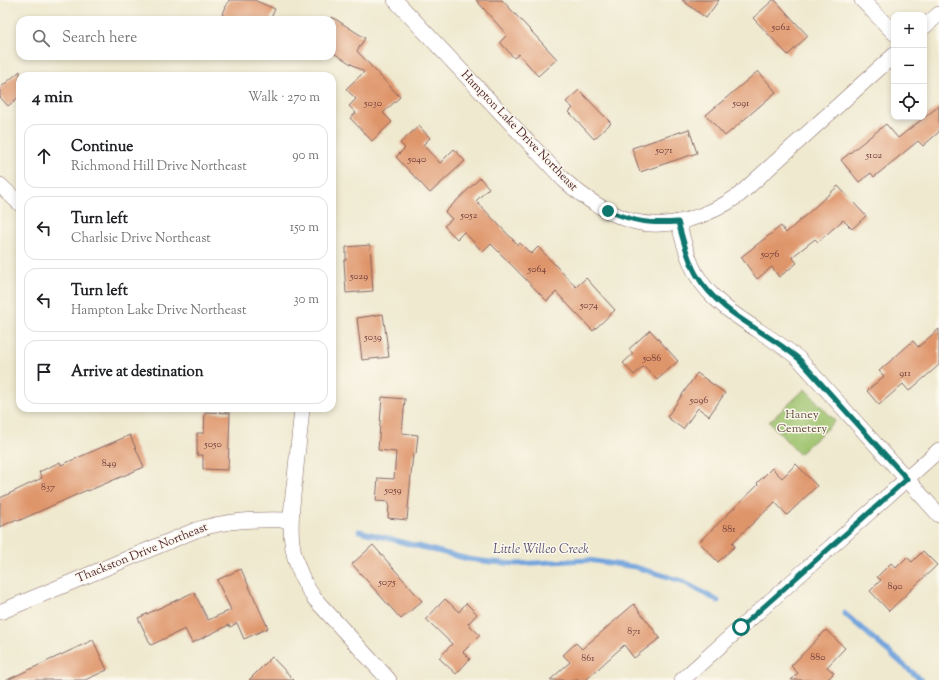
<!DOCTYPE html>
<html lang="en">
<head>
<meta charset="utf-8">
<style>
	:root { --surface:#fff; --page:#f2f2f2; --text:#202124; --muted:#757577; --line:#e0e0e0 }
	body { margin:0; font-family:"Sorts Mill Goudy",serif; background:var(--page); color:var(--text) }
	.controls { position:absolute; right:12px; top:12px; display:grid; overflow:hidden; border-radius:8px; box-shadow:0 2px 6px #0003 }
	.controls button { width:36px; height:36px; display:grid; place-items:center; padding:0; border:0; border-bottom:1px solid var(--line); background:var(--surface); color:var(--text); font:20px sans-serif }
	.stop { position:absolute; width:12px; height:12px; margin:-9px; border:3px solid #0f766e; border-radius:50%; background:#fff }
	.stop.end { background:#0f766e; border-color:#fff; box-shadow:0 1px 4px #0008 }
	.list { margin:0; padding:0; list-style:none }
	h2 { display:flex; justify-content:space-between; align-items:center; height:52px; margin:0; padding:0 16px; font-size:17px }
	h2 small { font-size:13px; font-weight:400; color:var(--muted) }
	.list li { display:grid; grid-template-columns:26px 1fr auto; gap:12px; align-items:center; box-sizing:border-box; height:64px; margin:0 8px 8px; padding:0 8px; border:1px solid var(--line); border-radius:12px }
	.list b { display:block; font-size:15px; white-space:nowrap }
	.list p { margin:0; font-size:13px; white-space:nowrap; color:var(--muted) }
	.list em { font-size:13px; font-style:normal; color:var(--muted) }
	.icon { flex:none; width:22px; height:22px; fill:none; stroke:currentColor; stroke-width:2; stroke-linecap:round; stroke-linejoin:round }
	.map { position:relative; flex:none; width:939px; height:680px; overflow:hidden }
	.search { position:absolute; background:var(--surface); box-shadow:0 2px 6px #0003; left:16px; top:16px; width:320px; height:44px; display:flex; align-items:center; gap:10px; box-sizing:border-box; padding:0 14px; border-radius:12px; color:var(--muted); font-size:15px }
	.panel { position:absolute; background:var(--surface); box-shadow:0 2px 6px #0003; left:16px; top:72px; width:320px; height:340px; border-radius:12px }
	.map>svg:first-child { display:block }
	.green { fill:#9ec36d; stroke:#74714c }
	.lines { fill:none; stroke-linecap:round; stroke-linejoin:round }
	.stream { stroke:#73a4dd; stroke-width:5 }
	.building { fill:#df956b }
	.street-casing { stroke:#846664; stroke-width:16 }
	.street { stroke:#fff; stroke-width:15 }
	.route { stroke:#0f766e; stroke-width:5 }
	.labels { text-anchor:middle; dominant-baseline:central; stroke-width:3; stroke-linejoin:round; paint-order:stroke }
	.number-label { font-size:10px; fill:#6f3c3b }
	.street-label { font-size:12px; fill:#4a1f2b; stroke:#fbf7ec }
	.park-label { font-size:12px; fill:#63503f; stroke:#fbf7ec }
	.water-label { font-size:13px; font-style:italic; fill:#5a5472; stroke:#fbf7ec }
</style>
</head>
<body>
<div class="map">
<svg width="939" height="680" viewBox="0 0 939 680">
	<rect width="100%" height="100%" fill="#fbf7ec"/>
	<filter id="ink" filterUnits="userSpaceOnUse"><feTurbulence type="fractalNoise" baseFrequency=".025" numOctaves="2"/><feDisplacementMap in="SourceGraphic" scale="8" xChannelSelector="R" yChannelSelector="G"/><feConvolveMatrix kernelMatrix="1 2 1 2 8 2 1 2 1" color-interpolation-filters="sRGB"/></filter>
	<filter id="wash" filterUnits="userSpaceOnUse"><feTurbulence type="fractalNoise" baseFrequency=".012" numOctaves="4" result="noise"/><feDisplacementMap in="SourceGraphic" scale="16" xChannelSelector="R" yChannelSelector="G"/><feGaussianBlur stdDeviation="0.9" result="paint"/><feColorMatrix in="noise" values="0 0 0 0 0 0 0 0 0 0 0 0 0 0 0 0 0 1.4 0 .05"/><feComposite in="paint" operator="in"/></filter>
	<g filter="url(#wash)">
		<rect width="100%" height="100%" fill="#efe9cf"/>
		<path class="green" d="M805,389L835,421L799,454L769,422Z"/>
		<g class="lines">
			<g class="stream">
				<path d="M359,531L468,559L491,562L516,564L588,560L635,567L682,581L718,601"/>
				<path d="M844,613L921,680"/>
			</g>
		</g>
		<g id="blocks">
			<g class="building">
				<path d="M229,0H254L275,9L270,20H220Z"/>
				<path d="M476,0H502L557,59L538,76L519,54L514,58L500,42L507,35Z"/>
				<path d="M682,0H719L706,18Z"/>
				<path d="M773,0H775L808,36L788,55L753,18Z"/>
				<path d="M332,17L365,38L357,51L400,97L383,113L392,122L372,141L350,118L356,113L349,106L356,99L346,89L364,72L332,52Z"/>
				<path d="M20,71V96L8,106L0,97V88Z"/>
				<path d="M758,71L776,92L725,136L706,115Z"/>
				<path d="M579,90L611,123L594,139L569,112L573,108L566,102Z"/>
				<path d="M939,106V132L923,146L918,141L874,177L871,173L859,182L841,160L886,124L898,138Z"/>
				<path d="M419,126L430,138L423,145L440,163L454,149L465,161L430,193L396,157L405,148L400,143Z"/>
				<path d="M689,129L697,153L640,172L632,148Z"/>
				<path d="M480,178L489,188L476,201L518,245L520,243L531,254L538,247L576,287L586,278L615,310L593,331L556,292L547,301L491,244L483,252L464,232L457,239L444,226L452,219L445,212Z"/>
				<path d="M838,186L866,216L852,229L843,220L818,242L815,239L792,257L797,263L779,277L772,267L757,279L741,257L781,226L786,233Z"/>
				<path d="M370,245L373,291L346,293L344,261L346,260V247Z"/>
				<path d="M383,314L389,357L362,360L357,318Z"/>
				<path d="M939,329V365L909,391L903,384L879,405L867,391L884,376L879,371L913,341L918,347Z"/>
				<path d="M650,330L678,361L657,380L644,366L634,375L623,363L633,354L629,349Z"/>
				<path d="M697,373L725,393L709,416L698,408L683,429L667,417Z"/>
				<path d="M382,397L405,399L402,433L418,435L416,454L413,453L407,520L388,518L389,502L376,501L378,478L394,479L396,452L378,450Z"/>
				<path d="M205,412L230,413L228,470L203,469V455H197V433H204Z"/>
				<path d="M130,435L144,467L88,491L87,490L18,521L17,519L0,527V498L42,478L39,472L60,462L61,465Z"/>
				<path d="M796,464L817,486L787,515L775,502L732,543L735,546L718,562L699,542L758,485L757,483L772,468L782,478Z"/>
				<path d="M373,545L422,601L401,619L352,564Z"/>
				<path d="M923,551L937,565L889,611L870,591L881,580L877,577L891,563L896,568L907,557L912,562Z"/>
				<path d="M241,569L268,628L244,639L237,623L230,627L229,625L192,643L185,629L151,645L138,618L194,592L208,620L231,610L217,580Z"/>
				<path d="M445,599L459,612L466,603L477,614L468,624L480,635L463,652L470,659L456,674L439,658L452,644L426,619Z"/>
				<path d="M634,604L660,638L634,658L624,645L586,680H550L570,662L563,655L576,643L582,649Z"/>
				<path d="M826,630L845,648L827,667L834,673L827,680H791L798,673L791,666Z"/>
				<path d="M93,640L107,670L85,680H7Z"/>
				<path d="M272,657L294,680H249Z"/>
			</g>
		</g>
	</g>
	<g filter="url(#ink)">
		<use href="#blocks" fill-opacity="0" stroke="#846664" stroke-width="1"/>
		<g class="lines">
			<g class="street-casing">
				<g id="street">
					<path d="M395,0L564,180C584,198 607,213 632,221C668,231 710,216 739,195L894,55"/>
					<path d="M862,0L894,33"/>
					<path d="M924,27L939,14"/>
					<path d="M0,185L20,204"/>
					<path d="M678,222C683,239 687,258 696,274C719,314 765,330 799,359L939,515"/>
					<path d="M302,408C300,431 297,455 295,478C289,525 286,557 314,598L389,680"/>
					<path d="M0,612L196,530C227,520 257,519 290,520"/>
					<path d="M682,680L939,450"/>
				</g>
			</g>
			<use href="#street" class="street"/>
		</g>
	</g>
	<g class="lines" filter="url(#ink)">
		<path class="route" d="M608,211C636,222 648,224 678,222C683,239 687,258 696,274C719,314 765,330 799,359L907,479L741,627"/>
	</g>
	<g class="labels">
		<g class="number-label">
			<text x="781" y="27">5062</text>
			<text x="373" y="103">5030</text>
			<text x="741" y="103">5091</text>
			<text x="664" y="150">5071</text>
			<text x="874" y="155">5102</text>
			<text x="417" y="159">5040</text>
			<text x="469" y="215">5052</text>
			<text x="770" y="254">5076</text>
			<text x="537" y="269">5064</text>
			<text x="359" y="276">5029</text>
			<text x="589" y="305">5074</text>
			<text x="373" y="337">5039</text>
			<text x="652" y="358">5086</text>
			<text x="905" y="373">911</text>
			<text x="699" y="400">5096</text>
			<text x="213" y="444">5050</text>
			<text x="109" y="463">849</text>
			<text x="48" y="487">837</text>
			<text x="393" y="490">5059</text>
			<text x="729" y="529">881</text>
			<text x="387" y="582">5075</text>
			<text x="895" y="586">890</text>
			<text x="634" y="631">871</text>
			<text x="818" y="657">880</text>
			<text x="588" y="658">861</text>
		</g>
		<g class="street-label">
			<text transform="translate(519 131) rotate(46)">Hampton Lake Drive Northeast</text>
			<text transform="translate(142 553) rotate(-22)">Thackston Drive Northeast</text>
		</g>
		<g class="park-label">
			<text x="802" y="415">Haney<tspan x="802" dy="14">Cemetery</tspan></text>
		</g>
		<g class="water-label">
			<text x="541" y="550">Little Willeo Creek</text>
		</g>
	</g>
</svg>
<div class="controls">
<button>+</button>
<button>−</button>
<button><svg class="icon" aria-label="locate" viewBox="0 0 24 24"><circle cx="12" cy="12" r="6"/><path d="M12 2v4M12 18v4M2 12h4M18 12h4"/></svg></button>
</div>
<div class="stop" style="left:741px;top:627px"></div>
<div class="stop end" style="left:608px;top:211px"></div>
<div class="search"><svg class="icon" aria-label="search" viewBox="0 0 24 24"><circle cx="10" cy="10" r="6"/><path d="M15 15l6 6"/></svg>Search here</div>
<section class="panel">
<h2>4 min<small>Walk · 270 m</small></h2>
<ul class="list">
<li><svg class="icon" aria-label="ahead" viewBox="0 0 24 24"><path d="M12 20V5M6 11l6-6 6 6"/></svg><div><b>Continue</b><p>Richmond Hill Drive Northeast</p></div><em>90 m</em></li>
<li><svg class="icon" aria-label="left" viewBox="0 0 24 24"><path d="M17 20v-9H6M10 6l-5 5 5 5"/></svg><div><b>Turn left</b><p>Charlsie Drive Northeast</p></div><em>150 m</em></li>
<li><svg class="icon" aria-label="left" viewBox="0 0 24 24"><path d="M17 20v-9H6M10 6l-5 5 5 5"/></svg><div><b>Turn left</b><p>Hampton Lake Drive Northeast</p></div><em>30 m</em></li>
<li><svg class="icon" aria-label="arrive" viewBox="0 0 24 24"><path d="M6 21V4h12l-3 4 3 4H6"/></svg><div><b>Arrive at destination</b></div></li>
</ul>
</section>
</div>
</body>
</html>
